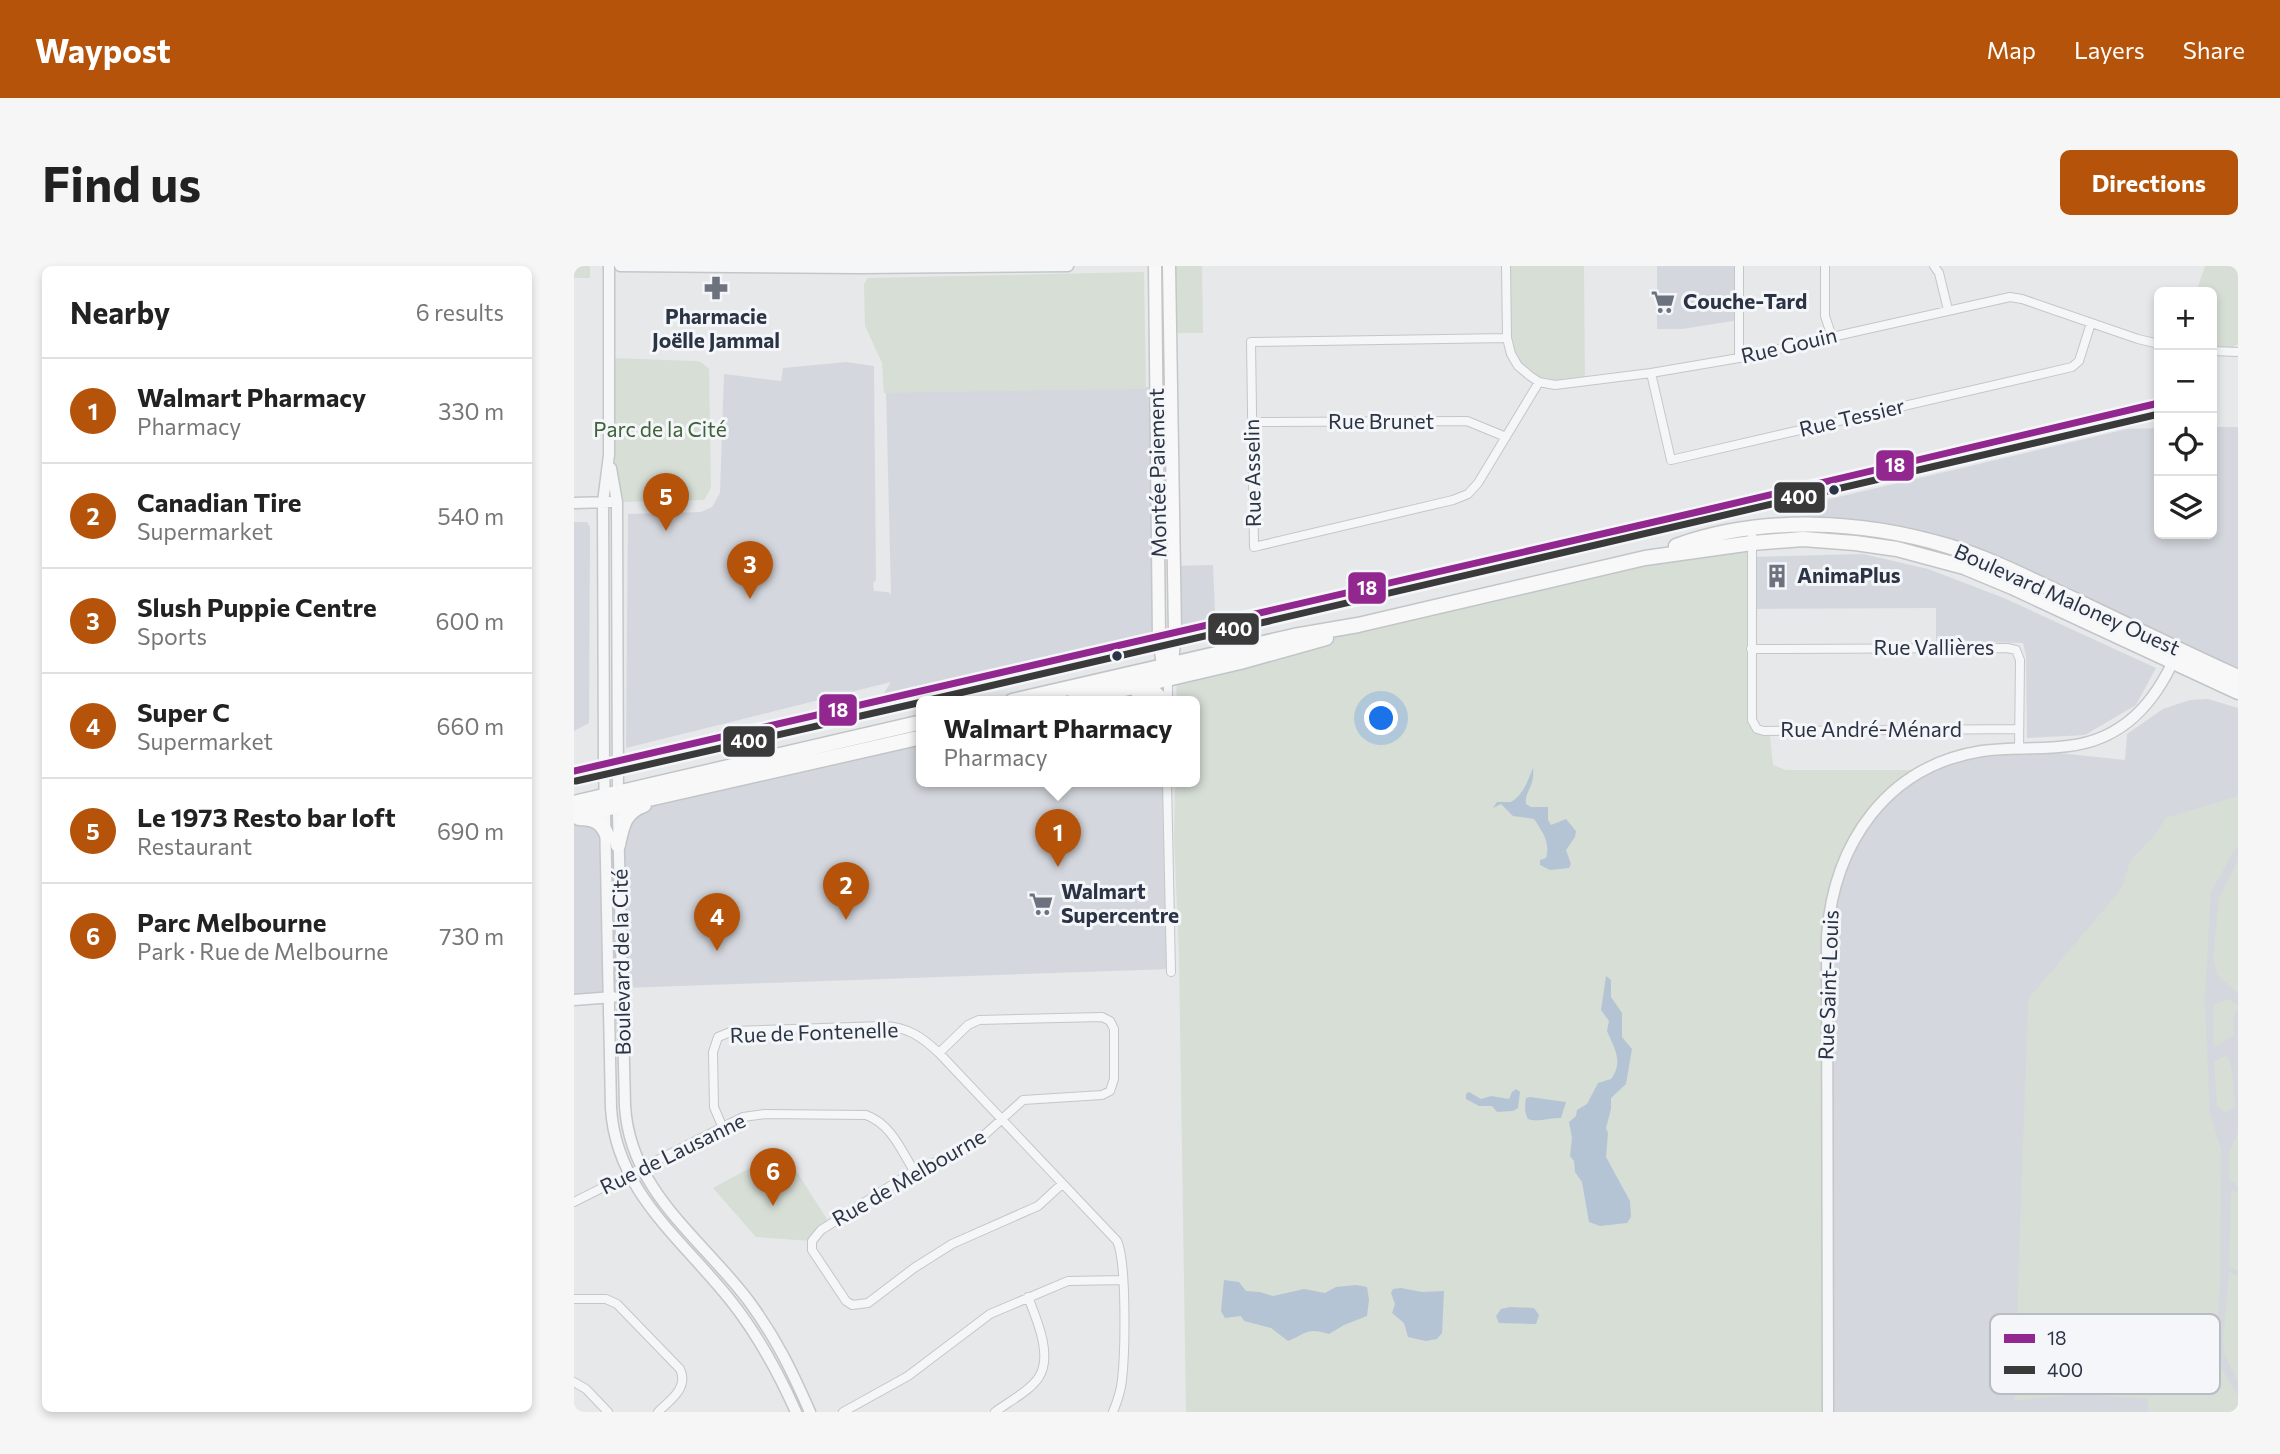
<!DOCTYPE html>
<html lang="en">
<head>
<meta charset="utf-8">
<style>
  :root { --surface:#fff; --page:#f6f6f6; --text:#222; --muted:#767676; --line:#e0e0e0; --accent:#b45309 }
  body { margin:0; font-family:Commissioner,sans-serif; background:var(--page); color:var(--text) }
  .controls { position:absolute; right:21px; top:21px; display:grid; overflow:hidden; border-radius:10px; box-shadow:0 4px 10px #0003 }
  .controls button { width:63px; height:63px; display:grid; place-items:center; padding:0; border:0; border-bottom:2px solid var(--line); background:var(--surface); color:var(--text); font:35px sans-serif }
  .you { position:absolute; left:808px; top:453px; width:24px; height:24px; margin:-18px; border:5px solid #fff; border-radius:50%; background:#1a73e8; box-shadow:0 0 0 10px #1a73e833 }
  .badge { display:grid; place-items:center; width:46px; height:46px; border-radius:50%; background:var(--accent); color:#fff; font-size:23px; font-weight:700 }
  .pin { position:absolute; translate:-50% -58px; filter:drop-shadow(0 2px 4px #0008) }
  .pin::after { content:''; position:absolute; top:37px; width:24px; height:21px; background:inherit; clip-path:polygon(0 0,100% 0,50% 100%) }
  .popup { position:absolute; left:342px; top:430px; width:284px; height:91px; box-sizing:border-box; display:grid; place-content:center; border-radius:10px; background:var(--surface); filter:drop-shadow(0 2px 5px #0005); font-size:23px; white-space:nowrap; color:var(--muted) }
  .popup b { font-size:26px; color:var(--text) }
  .popup::after { content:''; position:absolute; left:50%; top:100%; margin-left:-14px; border:14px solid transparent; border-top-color:var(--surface) }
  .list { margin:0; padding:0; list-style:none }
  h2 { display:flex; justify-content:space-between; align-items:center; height:91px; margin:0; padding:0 28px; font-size:30px }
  h2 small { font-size:23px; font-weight:400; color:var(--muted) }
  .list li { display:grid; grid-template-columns:46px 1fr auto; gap:21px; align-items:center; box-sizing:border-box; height:105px; padding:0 28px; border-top:2px solid var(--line) }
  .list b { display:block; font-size:26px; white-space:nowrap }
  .list p { margin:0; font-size:23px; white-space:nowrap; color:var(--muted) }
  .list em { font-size:23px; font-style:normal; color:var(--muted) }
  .icon { flex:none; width:38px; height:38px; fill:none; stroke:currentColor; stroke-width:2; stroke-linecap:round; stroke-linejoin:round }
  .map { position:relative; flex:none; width:1664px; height:1146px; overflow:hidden; border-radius:10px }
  header { display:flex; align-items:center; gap:42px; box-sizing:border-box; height:98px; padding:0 35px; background:var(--accent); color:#fff }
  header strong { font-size:33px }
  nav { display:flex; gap:38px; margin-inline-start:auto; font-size:24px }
  .intro { display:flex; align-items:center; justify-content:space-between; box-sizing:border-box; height:168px; padding:0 42px }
  h1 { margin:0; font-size:49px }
  .button { padding:18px 32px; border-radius:10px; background:var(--accent); color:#fff; font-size:24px; font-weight:700 }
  main { display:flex; gap:42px; padding:0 42px }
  aside { flex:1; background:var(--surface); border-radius:10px; box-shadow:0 4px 10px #0003 }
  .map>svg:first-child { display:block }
</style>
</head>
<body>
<header>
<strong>Waypost</strong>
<nav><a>Map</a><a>Layers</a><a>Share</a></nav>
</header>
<div class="intro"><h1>Find us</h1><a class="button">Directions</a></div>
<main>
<aside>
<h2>Nearby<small>6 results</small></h2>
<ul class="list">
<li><span class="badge">1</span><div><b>Walmart Pharmacy</b><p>Pharmacy</p></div><em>330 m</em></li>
<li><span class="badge">2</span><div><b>Canadian Tire</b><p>Supermarket</p></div><em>540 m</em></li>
<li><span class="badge">3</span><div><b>Slush Puppie Centre</b><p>Sports</p></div><em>600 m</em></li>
<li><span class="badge">4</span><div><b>Super C</b><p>Supermarket</p></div><em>660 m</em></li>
<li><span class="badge">5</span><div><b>Le 1973 Resto bar loft</b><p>Restaurant</p></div><em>690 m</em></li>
<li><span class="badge">6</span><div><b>Parc Melbourne</b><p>Park · Rue de Melbourne</p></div><em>730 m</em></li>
</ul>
</aside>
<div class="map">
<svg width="1664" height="1146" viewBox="0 0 1664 1146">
  <rect width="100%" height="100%" fill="#e6e8ea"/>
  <path fill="#d4d7dd" d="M1083,0H1165V54L1108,63H1083Z
    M272,96L300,100L302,314L299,317L300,325L314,326L317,328L312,125L583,121L585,370L305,435L317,416L52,482L54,248L127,246L138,241L146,227L150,108L207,115L209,102Z
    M1638,161H1664V405L1642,396L1423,291L1350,268L1205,245L1553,163L1585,162V268H1638Z
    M0,256H13L16,261L15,457L0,465Z
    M1289,288L1354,303L1430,332L1582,402L1562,439L1511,469L1453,472L1452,390L1449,377L1362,375V342L1178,343V291Z
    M639,299L641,347L631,359L601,367L599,300Z
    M1634,433L1664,442V1146H1254L1253,670L1272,589L1321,524L1384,490L1445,483L1551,494L1553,468L1589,443L1616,434Z
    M347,471L348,515H593L597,703L49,722V731L0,734V550Z"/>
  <path fill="#d6ded6" d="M0,0H16V12H0Z
    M595,0H628L629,67H596Z
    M932,0H1010L1011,117L965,116L937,88Z
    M1631,0H1664V78L1651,86L1638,84V26H1622Z
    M570,6L572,123L310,127L308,97L291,60L290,18L294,12Z
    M35,92L121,95L127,96L135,103L137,222L130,234L43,236L35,189Z
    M1178,277V454L1196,470L1199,499L1212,504H1350L1297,549L1258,631L1254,1146H612L605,689L600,573L601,515H620V435H602L603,414L784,359Z
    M1664,530V581L1659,586L1637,626L1631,733L1636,847L1647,883L1646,1018L1642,1092L1664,1130V1146H1574V1133L1503,1128L1440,1135L1454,733L1548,622L1556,595L1584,565L1591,552Z
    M1664,595V727L1643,709L1639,692L1645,631Z
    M1655,733L1664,740L1659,752L1660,769L1640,781L1639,739Z
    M1652,789C1662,803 1657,823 1662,840L1651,847L1643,840L1640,796Z
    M1664,867V920L1655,913V886Z
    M216,895L256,958L238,975L182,971L139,922L178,901Z
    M1657,923L1664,928V1005L1655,1000Z
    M1655,1006L1664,1010V1115L1651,1090L1649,1075Z"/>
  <path fill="#b4c4d5" d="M959,502C961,522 951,523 952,538L957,541H974V554L977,559L992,553L1002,565L1001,571L992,584L997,598L995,602L976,604L966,599V594L972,592C977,577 968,565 960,553L939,550L927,538L919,542L923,536H937C950,528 953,516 959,502Z
    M1032,710L1037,714V731L1048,747V771L1058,783L1052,818L1037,832V843L1032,862L1034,867L1032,891L1056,935L1057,951L1053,957L1026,960L1015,956L1008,916L1001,906L1000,895L996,890L998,872L995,856L1002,850L1003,844L1013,838L1024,817L1037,813C1050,795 1040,782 1033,765L1035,755L1027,744Z
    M942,823L946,826L944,842L939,845L923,846L918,840H905L892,833V828L895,826L907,833L917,830L935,833L938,826Z
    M956,831L992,836L987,852C974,851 966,857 954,853C950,846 951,840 952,832Z
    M650,1014L665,1016L672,1025L686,1026L699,1030L730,1023L751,1027L762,1021L782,1019L793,1021L795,1034L793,1050L770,1059L755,1068C733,1061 733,1067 714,1075L697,1062L670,1055L667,1050L651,1052L647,1045Z
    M827,1022L848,1026L870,1025L868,1067L863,1073L852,1075L834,1071L830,1057L818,1047L821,1038L817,1027L819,1023Z
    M936,1041L960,1042L965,1049L962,1058L925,1057L922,1050L927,1043Z"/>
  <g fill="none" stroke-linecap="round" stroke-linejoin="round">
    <g stroke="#c4c6c8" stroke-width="10">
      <path id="minor" d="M932,0L933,72L937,88L944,100L956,110L965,116L981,119L1077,107L1165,92L1436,31L1448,33L1564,73L1585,78
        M1251,0V50L1258,71
        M1360,0L1365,7L1374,44
        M933,72L677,76L680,281L879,234L894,228L904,217L965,116
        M1638,85L1664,86
        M1165,92V0
        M1077,107L1097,194L1498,101L1505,95L1517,57
        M678,156L893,155L932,171
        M1178,263V454L1183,463L1190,465L1445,463
        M1177,383L1433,382L1442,384L1446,394L1445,483
        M594,435V412
        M593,515L597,706
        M365,787L394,759L405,754L528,751L536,755L540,763V813L536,825L528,829L449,834L397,881L340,905L247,964L238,975V984L272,1035L278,1039L294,1037L340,1002L378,978L464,940L488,918
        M148,860L140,841L139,786L144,771L159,765L310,760C334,761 348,771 365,787L543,975C553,996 551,1088 548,1114C547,1125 543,1136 539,1146
        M0,936L169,851L191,848L292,849C317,858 327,884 340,905
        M0,1033H32L43,1038L106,1103C115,1122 96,1134 84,1146
        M0,1116L12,1123L34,1146
        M269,1146L334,1110L416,1048L494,1015L549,1014
        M421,1146C434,1136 456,1125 465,1111C479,1089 462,1052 454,1031"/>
    </g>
    <g stroke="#c4c6c8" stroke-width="13">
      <path id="tertiary" d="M35,0V189L29,236L30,498L37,842C42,926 109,974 157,1035C184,1069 204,1106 222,1146
        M46,0L286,2L494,0
        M37,202L43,236L44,549L51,840C56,925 127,972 174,1034C202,1072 217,1103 236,1146
        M0,237L36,236
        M0,734L39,731
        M1254,1146L1253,670C1260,578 1312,500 1408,485C1436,481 1465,484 1494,480C1549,474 1581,437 1602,389"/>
    </g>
    <g stroke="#c4c6c8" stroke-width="15">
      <path id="secondary" d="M581,0L585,370L589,400L593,408
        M595,0L601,367L597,405"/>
    </g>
    <g stroke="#c2c5c8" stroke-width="17">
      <path id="primary" d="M1102,280C1187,249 1288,254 1374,280C1418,293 1459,315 1501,334C1555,360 1609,386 1664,411
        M562,424L580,426L589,435
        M438,435L720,370L784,359L1071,292L1178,277L1229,273L1281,277L1323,283L1390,301L1438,321L1664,426
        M499,435L666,396L752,372
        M0,537L348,456
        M0,550L348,471
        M5,552C20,552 28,556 34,571
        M44,579C48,560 50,546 70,539"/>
    </g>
    <use href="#minor" stroke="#f5f6f7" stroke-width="8"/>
    <use href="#tertiary" stroke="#f5f6f7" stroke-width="10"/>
    <use href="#secondary" stroke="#f8f8f8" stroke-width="12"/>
    <use href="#primary" stroke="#f8f8f8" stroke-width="14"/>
    <g stroke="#f4f6f9" stroke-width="12">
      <path id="bus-1" d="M0,505L1132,244L1585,137"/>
    </g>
    <g stroke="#f4f6f9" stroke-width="12">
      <path id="bus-2" d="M351,435L1585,148
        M2,515L348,436"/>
    </g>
    <use href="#bus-1" stroke="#922790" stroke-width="7"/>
    <use href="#bus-2" stroke="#3a3a3a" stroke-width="7"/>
  </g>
  <defs>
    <g id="pharmacy-bare" transform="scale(1.89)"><path d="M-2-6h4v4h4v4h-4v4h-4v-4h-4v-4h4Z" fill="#6c737f" stroke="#f4f6f9" stroke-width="2.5" paint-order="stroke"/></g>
    <g id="supermarket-bare" transform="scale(1.89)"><path d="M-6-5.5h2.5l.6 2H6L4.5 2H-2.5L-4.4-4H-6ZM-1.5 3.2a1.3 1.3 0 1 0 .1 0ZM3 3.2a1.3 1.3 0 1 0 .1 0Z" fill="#6c737f" stroke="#f4f6f9" stroke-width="2.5" paint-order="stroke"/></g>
    <g id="building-bare" transform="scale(1.89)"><path d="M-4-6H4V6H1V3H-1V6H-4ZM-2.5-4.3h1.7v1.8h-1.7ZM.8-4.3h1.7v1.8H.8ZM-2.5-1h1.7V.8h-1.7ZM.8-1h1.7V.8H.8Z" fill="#6c737f" stroke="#f4f6f9" stroke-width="2.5" paint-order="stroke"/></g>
  </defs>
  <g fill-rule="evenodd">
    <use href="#pharmacy-bare" x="142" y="22"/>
    <use href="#supermarket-bare" x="1089" y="36"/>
    <use href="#building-bare" x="1203" y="310"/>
    <use href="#supermarket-bare" x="467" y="638"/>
  </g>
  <g fill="#2b3445" stroke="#f4f6f9" stroke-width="2.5">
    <circle cx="1260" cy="224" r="6"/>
    <circle cx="543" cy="390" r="6"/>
  </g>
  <g text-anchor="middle" stroke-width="6" stroke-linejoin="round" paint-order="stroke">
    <g font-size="21" font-weight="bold" fill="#2b3445" stroke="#f4f6f9" text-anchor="start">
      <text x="1109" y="43">Couche-Tard</text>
      <text x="142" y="58" text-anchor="middle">Pharmacie<tspan x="142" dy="24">Joëlle Jammal</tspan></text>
      <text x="1223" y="317">AnimaPlus</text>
      <text x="487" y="633">Walmart<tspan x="487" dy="24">Supercentre</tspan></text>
    </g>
    <g font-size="21" fill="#2b3445" stroke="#f4f6f9">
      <text transform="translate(1215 80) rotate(-13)" y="7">Rue Gouin</text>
      <text transform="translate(1278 152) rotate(-13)" y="7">Rue Tessier</text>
      <text x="807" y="163">Rue Brunet</text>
      <text transform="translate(584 207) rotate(-91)" y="7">Montée Paiement</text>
      <text transform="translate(679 207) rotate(-91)" y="7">Rue Asselin</text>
      <text transform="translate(1493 334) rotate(24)" y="7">Boulevard Maloney Ouest</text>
      <text x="1360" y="389">Rue Vallières</text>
      <text x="1297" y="471">Rue André-Ménard</text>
      <text transform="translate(48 696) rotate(-91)" y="7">Boulevard de la Cité</text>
      <text transform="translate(1255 719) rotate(-88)" y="7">Rue Saint-Louis</text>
      <text transform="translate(240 767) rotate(-2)" y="7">Rue de Fontenelle</text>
      <text transform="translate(99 888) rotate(-26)" y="7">Rue de Lausanne</text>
      <text transform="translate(335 912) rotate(-30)" y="7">Rue de Melbourne</text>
    </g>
    <g font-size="21" fill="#3f6138" stroke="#f4f6f9">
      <text x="86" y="171">Parc de la Cité</text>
    </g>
  </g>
  <rect x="1416" y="1048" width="230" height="80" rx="10" fill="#f4f6f9" stroke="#b8bcc3" stroke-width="2"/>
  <rect x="1430" y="1068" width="31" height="9" fill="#922790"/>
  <rect x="1430" y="1100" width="31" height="8" fill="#3a3a3a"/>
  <g font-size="19" fill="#2b3445">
    <text x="1473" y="1079">18</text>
    <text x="1473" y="1111">400</text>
  </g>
  <g stroke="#f4f6f9" stroke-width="2.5">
    <rect x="1301" y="183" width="40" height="33" rx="7" fill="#922790"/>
    <rect x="1199" y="215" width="53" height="33" rx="7" fill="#3a3a3a"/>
    <rect x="773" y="305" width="40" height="34" rx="7" fill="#922790"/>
    <rect x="633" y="346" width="53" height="34" rx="7" fill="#3a3a3a"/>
    <rect x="244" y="427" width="40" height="34" rx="7" fill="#922790"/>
    <rect x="148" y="459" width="54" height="33" rx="7" fill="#3a3a3a"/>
  </g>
  <g font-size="19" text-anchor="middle" font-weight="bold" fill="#fff">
    <text x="1321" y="206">18</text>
    <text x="1225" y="238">400</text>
    <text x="793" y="329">18</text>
    <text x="660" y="370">400</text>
    <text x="264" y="451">18</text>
    <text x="175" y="482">400</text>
  </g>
</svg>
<div class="controls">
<button>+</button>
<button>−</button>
<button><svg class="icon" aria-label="locate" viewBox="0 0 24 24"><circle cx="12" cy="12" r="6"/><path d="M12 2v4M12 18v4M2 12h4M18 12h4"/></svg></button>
<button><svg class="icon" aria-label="layers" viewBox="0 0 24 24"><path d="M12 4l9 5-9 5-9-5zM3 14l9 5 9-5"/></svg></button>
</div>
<div class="you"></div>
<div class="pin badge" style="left:484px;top:601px">1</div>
<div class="popup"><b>Walmart Pharmacy</b>Pharmacy</div>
<div class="pin badge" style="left:272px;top:654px">2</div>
<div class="pin badge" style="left:176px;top:333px">3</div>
<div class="pin badge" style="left:143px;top:685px">4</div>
<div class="pin badge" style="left:92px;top:265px">5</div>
<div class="pin badge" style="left:199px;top:940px">6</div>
</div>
</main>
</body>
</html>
